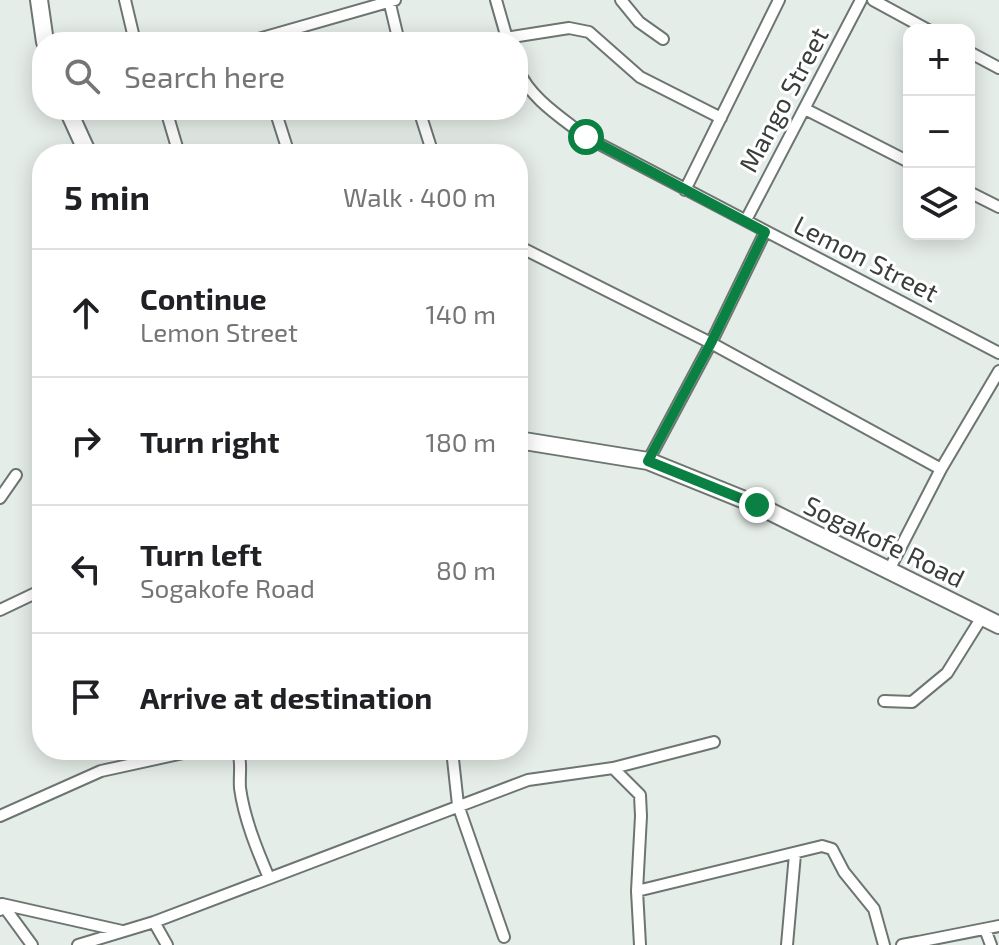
<!DOCTYPE html>
<html lang="en">
<head>
<meta charset="utf-8">
<style>
  :root { --surface:#fff; --page:#f2f2f2; --text:#202124; --muted:#757577; --line:#e0e0e0 }
  body { margin:0; font-family:"Exo 2",sans-serif; background:var(--page); color:var(--text) }
  .controls { position:absolute; right:24px; top:24px; display:grid; overflow:hidden; border-radius:16px; box-shadow:0 4px 20px #0003 }
  .controls button { width:72px; height:72px; display:grid; place-items:center; padding:0; border:0; border-bottom:2px solid var(--line); background:var(--surface); color:var(--text); font:40px sans-serif }
  .stop { position:absolute; width:24px; height:24px; margin:-18px; border:6px solid #0b8043; border-radius:50%; background:#fff }
  .stop.end { background:#0b8043; border-color:#fff; box-shadow:0 2px 8px #0008 }
  .list { margin:0; padding:0; list-style:none }
  h2 { display:flex; justify-content:space-between; align-items:center; height:104px; margin:0; padding:0 32px; font-size:34px }
  h2 small { font-size:26px; font-weight:400; color:var(--muted) }
  .list li { display:grid; grid-template-columns:52px 1fr auto; gap:24px; align-items:center; box-sizing:border-box; height:128px; padding:0 32px; border-top:2px solid var(--line) }
  .list b { display:block; font-size:30px; white-space:nowrap }
  .list p { margin:0; font-size:26px; white-space:nowrap; color:var(--muted) }
  .list em { font-size:26px; font-style:normal; color:var(--muted) }
  .icon { flex:none; width:44px; height:44px; fill:none; stroke:currentColor; stroke-width:2; stroke-linecap:round; stroke-linejoin:round }
  .map { position:relative; flex:none; width:999px; height:945px; overflow:hidden }
  .search { position:absolute; background:var(--surface); box-shadow:0 4px 20px #0003; left:32px; top:32px; width:496px; height:88px; display:flex; align-items:center; gap:20px; box-sizing:border-box; padding:0 28px; border-radius:32px; color:var(--muted); font-size:30px }
  .panel { position:absolute; background:var(--surface); box-shadow:0 4px 20px #0003; left:32px; top:144px; width:496px; height:616px; border-radius:32px }
  .map>svg:first-child { display:block }
</style>
</head>
<body>
<div class="map">
<svg width="999" height="945" viewBox="0 0 999 945">
  <rect width="100%" height="100%" fill="#e5ede8"/>
  <g fill="none" stroke-linecap="round" stroke-linejoin="round">
    <g stroke="#6d7571" stroke-width="14">
      <path id="street" d="M125,0L135,42
        M389,0L399,42
        M496,0L508,42
        M621,0L639,22L663,39
        M873,0L928,30
        M506,38L569,28L589,32L640,77L721,118
        M248,42L395,0
        M969,52L999,68
        M518,70C532,100 561,117 586,137L999,353
        M805,109L909,162
        M166,110L179,154
        M275,110L289,154
        M419,110L433,154
        M685,190L779,0
        M969,192L999,207
        M746,220L861,0
        M518,246L711,343L941,469
        M648,461L711,343L765,232
        M0,498L16,475
        M889,570L941,469L999,371
        M0,610L42,590
        M884,701L912,702L947,673L982,617
        M238,750C242,763 239,775 240,788C244,818 257,850 269,878
        M452,750L458,805L504,937
        M613,768L640,795L641,816L637,891L640,945
        M0,816L101,771L197,750
        M637,891L822,846L832,849L844,872L874,909L884,945
        M2,904L32,945
        M0,910L2,904L122,931
        M154,922L167,945
        M985,929L991,945
        M918,942L999,926
        M78,945L154,922L528,780L613,768L714,742
        M787,945L795,854
        M902,945L918,942L919,945"/>
    </g>
    <g stroke="#6d7571" stroke-width="20">
      <path id="primary" d="M39,0L45,42
        M68,110L88,154
        M518,440L648,461L757,505L999,625"/>
    </g>
    <use href="#street" stroke="#fff" stroke-width="10"/>
    <use href="#primary" stroke="#fff" stroke-width="16"/>
  </g>
  <g fill="none" stroke-linecap="round" stroke-linejoin="round">
    <path stroke="#0b8043" stroke-width="10" d="M586,137L765,232L711,343L648,461L757,505"/>
  </g>
  <g text-anchor="middle" stroke-width="6" stroke-linejoin="round" paint-order="stroke">
    <g font-size="26" fill="#393d3b" stroke="#fff">
      <text transform="translate(784 100) rotate(-62)" y="9">Mango Street</text>
      <text transform="translate(866 259) rotate(27)" y="9">Lemon Street</text>
      <text transform="translate(884 542) rotate(26)" y="9">Sogakofe Road</text>
    </g>
  </g>
</svg>
<div class="controls">
<button>+</button>
<button>−</button>
<button><svg class="icon" aria-label="layers" viewBox="0 0 24 24"><path d="M12 4l9 5-9 5-9-5zM3 14l9 5 9-5"/></svg></button>
</div>
<div class="stop" style="left:586px;top:137px"></div>
<div class="stop end" style="left:757px;top:505px"></div>
<div class="search"><svg class="icon" aria-label="search" viewBox="0 0 24 24"><circle cx="10" cy="10" r="6"/><path d="M15 15l6 6"/></svg>Search here</div>
<section class="panel">
<h2>5 min<small>Walk · 400 m</small></h2>
<ul class="list">
<li><svg class="icon" aria-label="ahead" viewBox="0 0 24 24"><path d="M12 20V5M6 11l6-6 6 6"/></svg><div><b>Continue</b><p>Lemon Street</p></div><em>140 m</em></li>
<li><svg class="icon" aria-label="right" viewBox="0 0 24 24"><path d="M7 20v-9h11M14 6l5 5-5 5"/></svg><div><b>Turn right</b></div><em>180 m</em></li>
<li><svg class="icon" aria-label="left" viewBox="0 0 24 24"><path d="M17 20v-9H6M10 6l-5 5 5 5"/></svg><div><b>Turn left</b><p>Sogakofe Road</p></div><em>80 m</em></li>
<li><svg class="icon" aria-label="arrive" viewBox="0 0 24 24"><path d="M6 21V4h12l-3 4 3 4H6"/></svg><div><b>Arrive at destination</b></div></li>
</ul>
</section>
</div>
</body>
</html>
